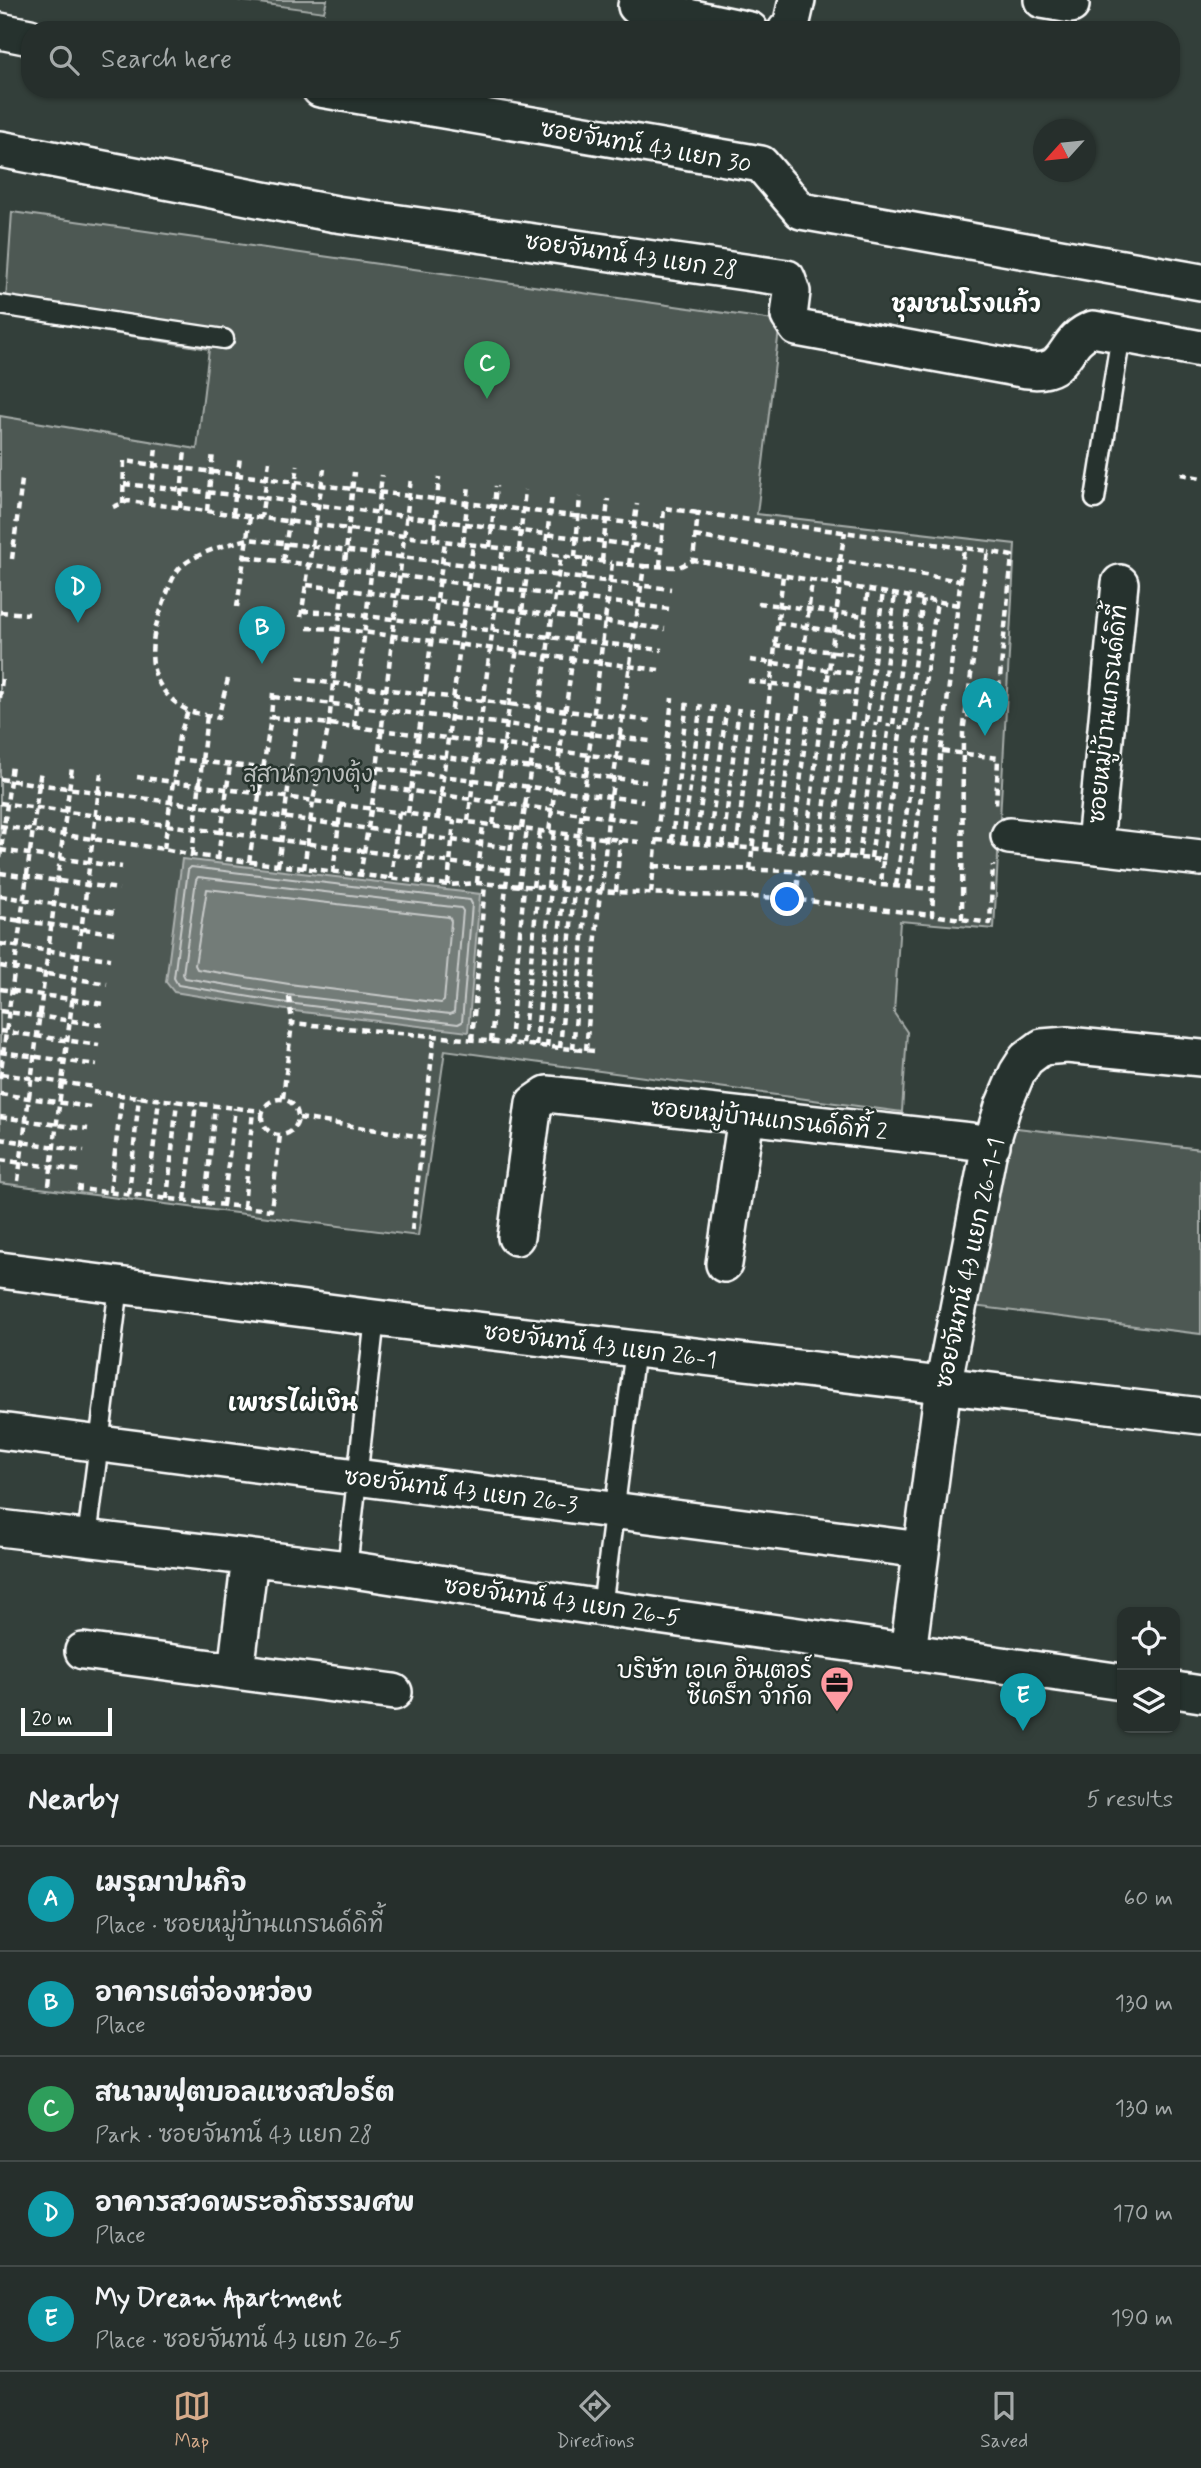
<!DOCTYPE html>
<html lang="en">
<head>
<meta charset="utf-8">
<style>
  :root { --surface:#262f2c; --page:#323b38; --text:#f1f3f6; --muted:#a4a9a9; --line:#424a48; --accent:#d6ab8b }
  body { margin:0; font-family:Mynerve,"Playpen Sans Thai",sans-serif; background:var(--page); color:var(--text) }
  .controls { position:absolute; right:21px; bottom:21px; display:grid; overflow:hidden; border-radius:14px; box-shadow:0 2px 5px #0004 }
  .controls button { width:63px; height:63px; display:grid; place-items:center; padding:0; border:0; border-bottom:2px solid var(--line); background:var(--surface); color:var(--text); font:35px sans-serif }
  .compass { position:absolute; left:1033px; top:119px; width:63px; height:63px; border-radius:50%; background:var(--surface); box-shadow:0 2px 5px #0004; rotate:243deg }
  .scale { position:absolute; left:21px; bottom:18px; width:91px; box-sizing:border-box; padding-left:7px; border:4px solid #fff; border-top:0; font-size:19px; line-height:24px; white-space:nowrap; color:#fff; -webkit-text-stroke:5px #26332d; paint-order:stroke }
  .you { position:absolute; left:788px; top:900px; width:24px; height:24px; margin:-18px; border:5px solid #fff; border-radius:50%; background:#1a73e8; box-shadow:0 0 0 10px #1a73e833 }
  .badge { display:grid; place-items:center; width:46px; height:46px; border-radius:50%; background:var(--accent); color:#fff; font-size:23px; font-weight:700 }
  .pin { position:absolute; translate:-50% -58px; filter:drop-shadow(0 2px 4px #0008) }
  .pin::after { content:''; position:absolute; top:37px; width:24px; height:21px; background:inherit; clip-path:polygon(0 0,100% 0,50% 100%) }
  .list { margin:0; padding:0; list-style:none }
  h2 { display:flex; justify-content:space-between; align-items:center; height:91px; margin:0; padding:0 28px; font-size:30px }
  h2 small { font-size:23px; font-weight:400; color:var(--muted) }
  .list li { display:grid; grid-template-columns:46px 1fr auto; gap:21px; align-items:center; box-sizing:border-box; height:105px; padding:0 28px; border-top:2px solid var(--line) }
  .list b { display:block; font-size:26px; white-space:nowrap }
  .list p { margin:0; font-size:23px; white-space:nowrap; color:var(--muted) }
  .list em { font-size:23px; font-style:normal; color:var(--muted) }
  .icon { flex:none; width:38px; height:38px; fill:none; stroke:currentColor; stroke-width:2; stroke-linecap:round; stroke-linejoin:round }
  .map { position:relative; flex:none; width:1201px; height:1754px; overflow:hidden }
  .search { position:absolute; background:var(--surface); box-shadow:0 2px 5px #0004; left:21px; right:21px; top:21px; height:77px; display:flex; align-items:center; gap:18px; box-sizing:border-box; padding:0 24px; border-radius:28px; color:var(--muted); font-size:26px }
  .sheet { height:616px; background:var(--surface) }
  nav { display:flex; justify-content:space-around; align-items:center; box-sizing:border-box; height:98px; border-top:2px solid var(--line); background:var(--surface); font-size:19px; color:var(--muted) }
  nav a { display:grid; justify-items:center; gap:4px }
  nav .on { color:var(--accent) }
  .map>svg:first-child { display:block }
</style>
</head>
<body>
<div class="map">
<svg width="1201" height="1754" viewBox="0 0 1201 1754">
  <rect width="100%" height="100%" fill="#333f3a"/>
  <filter id="ink" filterUnits="userSpaceOnUse"><feTurbulence type="fractalNoise" baseFrequency=".0143" numOctaves="2"/><feDisplacementMap in="SourceGraphic" scale="14" xChannelSelector="R" yChannelSelector="G"/><feConvolveMatrix kernelMatrix="1 2 1 2 8 2 1 2 1" color-interpolation-filters="sRGB"/></filter>
  <g filter="url(#ink)">
    <path fill="#4d5853" stroke="#a6aca9" stroke-width="2" d="M237,0H327L324,12Z
      M12,212L780,321L757,514L1015,544L994,929L900,921L894,1013L907,1032L902,1112L445,1050L418,1236L0,1183V416L197,449L209,349L5,315Z
      M1007,1127L1201,1149V1334L972,1306Z"/>
    <path fill="#737b78" stroke="#abb0ae" stroke-width="2" d="M182,859L480,894L468,1032L286,1010L174,992L166,982Z"/>
    <g fill="none" stroke-linecap="round" stroke-linejoin="round">
      <path stroke="#c7cac9" stroke-width="2" d="M191,867L470,900L472,904L462,1022L458,1024L287,1003L178,985L174,978L188,870Z
        M198,877L461,908L463,911L454,1012L450,1014L288,995L185,978L183,974L196,880Z
        M207,889L449,917L451,921L444,1001L441,1003L289,984L197,969L195,965Z"/>
      <g stroke="#fff" stroke-width="23">
        <path id="lane" d="M0,305L224,339
          M1095,499L1121,334
          M87,1538L119,1286
          M347,1569L375,1318
          M602,1608L635,1349"/>
      </g>
      <g stroke="#fff" stroke-width="40">
        <path id="street" d="M1042,0L1071,5
          M636,6L750,30
          M786,30L791,26L797,0
          M0,31L30,37
          M320,89L761,164L801,211L1201,282
          M0,149L336,214L787,278L792,292L789,316L797,328L1027,370C1071,376 1060,340 1093,329L1201,349
          M1009,836L1201,858
          M1095,844L1120,583
          M516,1237L534,1103L547,1094L970,1141L992,1145
          M724,1264L746,1117
          M0,1270L375,1318L1201,1416
          M0,1431L921,1550
          M0,1528L347,1569L602,1608L1122,1682
          M83,1651L394,1692
          M908,1652L943,1386L988,1155L1003,1106L1017,1073L1026,1059L1042,1047L1067,1045L1201,1058
          M236,1671L250,1558
          M1175,1690L1201,1694"/>
      </g>
      <path stroke="#fff" stroke-width="4.5" stroke-dasharray="7 5" stroke-linecap="butt" d="M269,461L264,498L662,549
        M1181,474L1201,478
        M124,484L264,498L261,518
        M123,504L124,461L663,527
        M150,504L156,447
        M113,507L128,501L586,559L549,832
        M180,508L185,449
        M207,511L213,452
        M233,514L240,456
        M695,536L960,581
        M434,540L439,477
        M463,543L469,485
        M490,547L496,486
        M519,550L525,490
        M545,553L552,495
        M246,557L669,609
        M575,557L580,497
        M12,559L22,480
        M586,559L612,563
        M283,561L298,465
        M602,561L608,499
        M629,565L637,504
        M644,566L679,567L693,560
        M660,566L664,508L698,513
        M307,585L665,629
        M758,603L865,616
        M958,605L693,560L698,513L964,548L944,731L940,756L932,915L990,923L993,865
        M237,607L250,517
        M302,611L340,613L662,650
        M0,612L29,614
        M301,617L324,469
        M777,623L862,635
        M307,628L339,629L659,670
        M774,645L860,655
        M750,660L858,674
        M228,679L218,718C209,715 196,714 187,710C145,687 147,648 162,607C167,595 172,573 183,565C199,552 229,544 248,539L671,589
        M297,679L652,721
        M748,681L855,693
        M273,693L271,717L648,762
        M273,697L650,741
        M0,698L2,678
        M797,713L812,580
        M966,715L996,718L1012,556L988,551
        M823,716L840,585V560L845,532
        M852,720L868,589
        M866,722L883,592
        M879,723L895,594
        M893,725L910,596
        M906,726L923,599
        M354,727L382,475
        M379,749L646,782
        M942,751L998,758L996,807
        M176,759L319,774
        M378,768L643,801
        M137,777L513,828
        M0,779L511,848
        M375,786L411,478
        M0,803L508,870
        M408,813L445,541
        M438,817L473,545
        M468,821L503,548
        M493,825L530,552
        M0,826L164,849L192,855L448,885L477,883L616,892L782,898L931,915
        M522,828L561,555
        M657,840L883,860L881,885L933,889
        M672,841L687,700
        M683,842L701,702
        M696,843L714,703
        M709,844L727,704
        M723,846L739,706
        M737,846L752,708
        M164,849L179,737L188,711
        M765,849L780,711
        M0,850L122,867
        M778,850L793,713
        M792,852L808,715
        M805,853L821,716
        M819,854L835,718
        M192,855L207,715
        M832,855L847,719
        M845,857L863,721
        M859,857L876,723
        M0,858L12,765
        M218,858L230,765
        M871,858L889,724
        M883,860L901,726
        M249,862L271,717
        M278,866L297,720
        M654,866L791,871L881,885
        M304,869L313,801L329,724L354,472
        M750,870L783,575
        M0,873L119,889
        M333,873L341,805
        M360,876L375,786L641,822
        M391,879L399,812
        M419,882L426,816
        M477,883L483,824
        M448,885L454,820
        M896,886L937,601
        M519,887L527,829
        M533,887L540,830
        M909,887L930,729
        M548,888L554,832
        M560,888L567,834
        M616,892L620,840
        M651,893L672,698
        M0,896L116,913
        M796,899L799,873
        M0,918L114,933
        M962,919L963,733L988,551L964,548
        M0,944L110,959
        M0,966L107,984
        M0,989L104,1004
        M289,997L292,1023
        M0,1011L102,1025
        M0,1031L99,1045
        M472,1040L485,884
        M491,1042L506,886L513,828L639,842
        M510,1043L524,887
        M523,1044L538,888
        M536,1046L551,888
        M547,1047L564,889
        M560,1048L579,835L612,563L644,566L608,818L602,891
        M573,1049L592,837
        M586,1050L600,891
        M0,1052L97,1065
        M1,1074L94,1087
        M0,1078L41,769
        M93,1092L262,1111
        M0,1094L91,1107
        M283,1098L292,1023L594,1051
        M262 1117a18 18 0 1 1 36 0a18 18 0 1 1-36 0Z
        M0,1117L88,1129
        M299,1118L423,1137L434,1037
        M0,1139L84,1151
        M0,1160L82,1171
        M18,1181L72,767
        M49,1185L101,773
        M80,1185L79,1189L271,1210L280,1135
        M110,1192L122,1095
        M129,1194L139,1097
        M148,1196L159,1099
        M167,1199L177,1101
        M185,1200L196,1103
        M205,1203L215,1106
        M223,1205L235,1108
        M244,1207L253,1110
        M412,1230L423,1137"/>
      <use href="#lane" stroke="#26332d" stroke-width="18"/>
      <use href="#street" stroke="#26332d" stroke-width="35"/>
    </g>
  </g>
  <defs>
    <g id="office-pin" transform="scale(1.75)"><path d="M0 17L-7.5 6A9.5 9.5 0 1 1 7.5 6Z" fill="#ff9aa2" stroke="#26332d"/><path d="M-6-3h4V-5.5h4V-3h4V5H-6ZM-1-4.5V-3h2v-1.5ZM-6 0V1H6V0Z" fill="#111"/></g>
  </defs>
  <g fill-rule="evenodd">
    <use href="#office-pin" x="837" y="1683"/>
  </g>
  <g text-anchor="middle" stroke-width="5" stroke-linejoin="round" paint-order="stroke">
    <g font-size="23" fill="#fff" stroke="#26332d">
      <text transform="translate(646 146) rotate(10)" y="8">ซอยจันทน์ 43 แยก 30</text>
      <text transform="translate(631 255) rotate(8)" y="8">ซอยจันทน์ 43 แยก 28</text>
      <text transform="translate(1107 714) rotate(-84)" y="8">ซอยหมู่บ้านแกรนด์ดิที้</text>
      <text transform="translate(769 1119) rotate(6)" y="8">ซอยหมู่บ้านแกรนด์ดิที้ 2</text>
      <text transform="translate(969 1263) rotate(-78)" y="8">ซอยจันทน์ 43 แยก 26-1-1</text>
      <text transform="translate(600 1345) rotate(7)" y="8">ซอยจันทน์ 43 แยก 26-1</text>
      <text transform="translate(461 1490) rotate(7)" y="8">ซอยจันทน์ 43 แยก 26-3</text>
      <text transform="translate(562 1601) rotate(8)" y="8">ซอยจันทน์ 43 แยก 26-5</text>
    </g>
    <g font-size="23" fill="#b8bcba" stroke="#26332d">
      <text x="308" y="782">สุสานกวางตุ้ง</text>
    </g>
    <g font-size="23" fill="#fff" stroke="#26332d" text-anchor="end">
      <text x="812" y="1678">บริษัท เอเค อินเตอร์<tspan x="812" dy="26">ซีเคร็ท จำกัด</tspan></text>
    </g>
    <g font-size="24" font-weight="bold" fill="#fff" stroke="#26332d">
      <text x="966" y="312">ชุมชนโรงแก้ว</text>
      <text x="293" y="1411">เพชรไผ่เงิน</text>
    </g>
  </g>
</svg>
<div class="controls">
<button><svg class="icon" aria-label="locate" viewBox="0 0 24 24"><circle cx="12" cy="12" r="6"/><path d="M12 2v4M12 18v4M2 12h4M18 12h4"/></svg></button>
<button><svg class="icon" aria-label="layers" viewBox="0 0 24 24"><path d="M12 4l9 5-9 5-9-5zM3 14l9 5 9-5"/></svg></button>
</div>
<svg class="compass" viewBox="-18 -18 36 36"><path d="M0-13l5 13h-10z" fill="#e53935"/><path d="M0 13l5-13h-10z" fill="#a4a9a9"/></svg>
<div class="scale">20 m</div>
<div class="you"></div>
<div class="pin badge" style="left:985px;top:736px;background:#0f9aa8">A</div>
<div class="pin badge" style="left:262px;top:664px;background:#0f9aa8">B</div>
<div class="pin badge" style="left:487px;top:399px;background:#2e9e5b">C</div>
<div class="pin badge" style="left:78px;top:623px;background:#0f9aa8">D</div>
<div class="pin badge" style="left:1023px;top:1731px;background:#0f9aa8">E</div>
<div class="search"><svg class="icon" aria-label="search" viewBox="0 0 24 24"><circle cx="10" cy="10" r="6"/><path d="M15 15l6 6"/></svg>Search here</div>
</div>
<section class="sheet">
<h2>Nearby<small>5 results</small></h2>
<ul class="list">
<li><span class="badge" style="background:#0f9aa8">A</span><div><b>เมรุฌาปนกิจ</b><p>Place · ซอยหมู่บ้านแกรนด์ดิที้</p></div><em>60 m</em></li>
<li><span class="badge" style="background:#0f9aa8">B</span><div><b>อาคารเต่จ่องหว่อง</b><p>Place</p></div><em>130 m</em></li>
<li><span class="badge" style="background:#2e9e5b">C</span><div><b>สนามฟุตบอลแซงสปอร์ต</b><p>Park · ซอยจันทน์ 43 แยก 28</p></div><em>130 m</em></li>
<li><span class="badge" style="background:#0f9aa8">D</span><div><b>อาคารสวดพระอภิธรรมศพ</b><p>Place</p></div><em>170 m</em></li>
<li><span class="badge" style="background:#0f9aa8">E</span><div><b>My Dream Apartment</b><p>Place · ซอยจันทน์ 43 แยก 26-5</p></div><em>190 m</em></li>
</ul>
</section>
<nav>
<a class="on"><svg class="icon" aria-label="map" viewBox="0 0 24 24"><path d="M3 6l6-2 6 2 6-2v14l-6 2-6-2-6 2zM9 4v14M15 6v14"/></svg>Map</a>
<a><svg class="icon" aria-label="directions" viewBox="0 0 24 24"><path d="M12 3l9 9-9 9-9-9zM9 14v-3h6M13 9l2 2-2 2"/></svg>Directions</a>
<a><svg class="icon" aria-label="saved" viewBox="0 0 24 24"><path d="M7 4h10v16l-5-4-5 4z"/></svg>Saved</a>
</nav>
</body>
</html>
